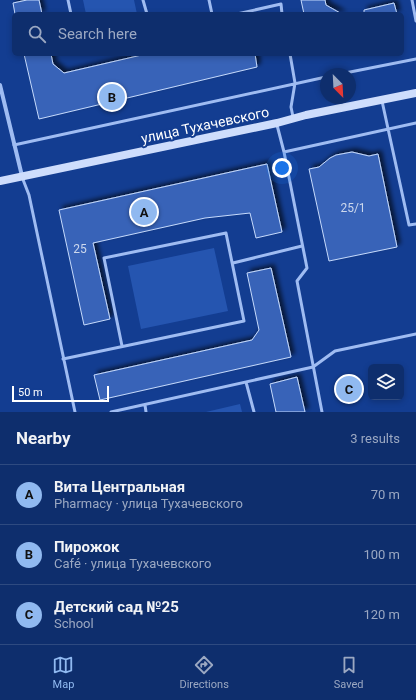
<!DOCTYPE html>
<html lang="en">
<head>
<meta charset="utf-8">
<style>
  :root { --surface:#0e2e6d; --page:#1c3a75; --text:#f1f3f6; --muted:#9ba8c2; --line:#2e4a80; --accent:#90b9f0 }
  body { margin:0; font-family:Roboto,sans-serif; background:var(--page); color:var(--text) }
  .controls { position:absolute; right:12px; bottom:12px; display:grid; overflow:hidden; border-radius:6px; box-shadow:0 2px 6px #0003 }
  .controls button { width:36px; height:36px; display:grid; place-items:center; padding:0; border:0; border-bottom:1px solid var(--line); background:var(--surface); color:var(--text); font:20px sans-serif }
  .compass { position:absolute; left:320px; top:68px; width:36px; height:36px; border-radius:50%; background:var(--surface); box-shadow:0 2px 6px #0003; rotate:156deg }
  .scale { position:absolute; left:12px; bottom:10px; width:97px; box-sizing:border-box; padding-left:4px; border:2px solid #fff; border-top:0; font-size:11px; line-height:14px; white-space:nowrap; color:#fff; -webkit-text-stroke:3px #133d91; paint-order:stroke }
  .you { position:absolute; left:282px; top:168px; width:14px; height:14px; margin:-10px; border:3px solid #fff; border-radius:50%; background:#1a73e8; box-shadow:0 0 0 6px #1a73e833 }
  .badge { display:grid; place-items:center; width:26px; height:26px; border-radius:50%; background:var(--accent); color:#111; font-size:13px; font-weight:700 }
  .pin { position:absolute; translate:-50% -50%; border:2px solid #fff; box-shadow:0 1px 4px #0006 }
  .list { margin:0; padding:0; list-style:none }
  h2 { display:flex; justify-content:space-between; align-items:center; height:52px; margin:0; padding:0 16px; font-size:17px }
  h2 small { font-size:13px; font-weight:400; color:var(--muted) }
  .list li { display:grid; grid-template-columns:26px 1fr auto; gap:12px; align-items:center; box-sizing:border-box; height:60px; padding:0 16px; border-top:1px solid var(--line) }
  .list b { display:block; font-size:15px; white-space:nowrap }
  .list p { margin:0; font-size:13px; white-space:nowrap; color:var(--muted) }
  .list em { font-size:13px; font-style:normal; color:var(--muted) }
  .icon { flex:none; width:22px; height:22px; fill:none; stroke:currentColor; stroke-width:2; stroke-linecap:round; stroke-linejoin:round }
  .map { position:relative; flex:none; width:416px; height:412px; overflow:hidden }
  .search { position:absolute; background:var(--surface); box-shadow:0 2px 6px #0003; left:12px; right:12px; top:12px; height:44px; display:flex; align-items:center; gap:10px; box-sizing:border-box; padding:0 14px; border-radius:6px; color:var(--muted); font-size:15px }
  .sheet { height:232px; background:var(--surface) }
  nav { display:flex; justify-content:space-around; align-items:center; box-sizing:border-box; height:56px; border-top:1px solid var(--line); background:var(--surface); font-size:11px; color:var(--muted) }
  nav a { display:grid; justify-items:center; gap:2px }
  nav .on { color:var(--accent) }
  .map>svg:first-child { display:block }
</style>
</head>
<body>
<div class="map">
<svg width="416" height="412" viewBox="0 0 416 412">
  <defs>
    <filter id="shadow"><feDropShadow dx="3.5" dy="-3.5" stdDeviation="2" flood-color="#0009"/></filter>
  </defs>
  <rect width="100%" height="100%" fill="#133d91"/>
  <path fill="#2555b0" d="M83,0H134L137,14H86Z
    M214,248L228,311L141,329L128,266Z
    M240,404L242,412H206Z"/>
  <path fill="#3763b8" stroke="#c6dafc" filter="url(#shadow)" d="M27,0H39L42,14H15L13,3Z
    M301,0H325L326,5L342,14H304Z
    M394,3L397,14H364V10Z
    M24,54H51L53,64L64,73L146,54H255L257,67L39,119Z
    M352,152L369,156L378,154L397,247L329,261L309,169L319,167L330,158L336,155Z
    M267,164L282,232L256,238L250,213L205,218L93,243L110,319L84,325L59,210Z
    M271,268L291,357L100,400L94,375L252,340L259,330L247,273Z
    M297,377L305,412H276L270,384Z"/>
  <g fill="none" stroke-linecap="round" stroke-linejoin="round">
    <path stroke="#9fbcf2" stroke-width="3" d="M68,0L71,14
      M143,0L147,14
      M209,0L212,14
      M412,0L416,21
      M237,14L281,4L282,14
      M290,54L295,83L291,107L293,117
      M340,74L416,59
      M382,101L409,225L416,224
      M277,125L284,152L307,268L297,281L322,412
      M14,145L326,77
      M284,152L416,123
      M22,177L29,195L75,412
      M233,263L302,246
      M63,359L244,321L226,233L104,258L122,346
      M246,382L254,412
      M145,405L146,412
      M111,412L313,367L335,351L416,334"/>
    <path stroke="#9fbcf2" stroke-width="4" d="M0,85L22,176"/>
    <path stroke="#ceddfc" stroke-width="8" d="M0,181L277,123L306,115L416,93"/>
  </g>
  <g text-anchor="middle" stroke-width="4" stroke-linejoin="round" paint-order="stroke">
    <g font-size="12" fill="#cdd8ed">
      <text x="353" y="212">25/1</text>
      <text x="80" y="253">25</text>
    </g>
    <g font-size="14" fill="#fff" stroke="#133d91">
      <text transform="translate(205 125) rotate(-12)" y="5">улица Тухачевского</text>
    </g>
  </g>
</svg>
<div class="controls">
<button><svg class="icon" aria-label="layers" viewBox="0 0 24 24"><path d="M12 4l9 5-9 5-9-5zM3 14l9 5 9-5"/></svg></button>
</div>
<svg class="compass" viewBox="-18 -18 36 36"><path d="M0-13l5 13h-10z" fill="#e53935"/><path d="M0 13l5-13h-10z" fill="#9ba8c2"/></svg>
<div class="scale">50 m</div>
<div class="you"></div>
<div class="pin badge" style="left:144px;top:212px">A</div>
<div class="pin badge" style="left:112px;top:97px">B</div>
<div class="pin badge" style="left:349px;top:389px">C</div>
<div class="search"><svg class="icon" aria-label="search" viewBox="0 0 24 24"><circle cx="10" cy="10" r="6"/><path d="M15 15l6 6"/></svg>Search here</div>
</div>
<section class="sheet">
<h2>Nearby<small>3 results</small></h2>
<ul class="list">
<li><span class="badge">A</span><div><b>Вита Центральная</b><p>Pharmacy · улица Тухачевского</p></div><em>70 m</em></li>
<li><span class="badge">B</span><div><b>Пирожок</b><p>Café · улица Тухачевского</p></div><em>100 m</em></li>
<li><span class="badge">C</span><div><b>Детский сад №25</b><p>School</p></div><em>120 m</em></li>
</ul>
</section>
<nav>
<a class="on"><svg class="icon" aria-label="map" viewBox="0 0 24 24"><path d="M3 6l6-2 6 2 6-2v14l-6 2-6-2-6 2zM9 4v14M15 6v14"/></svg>Map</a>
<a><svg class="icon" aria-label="directions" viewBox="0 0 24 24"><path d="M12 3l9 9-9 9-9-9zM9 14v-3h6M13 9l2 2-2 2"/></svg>Directions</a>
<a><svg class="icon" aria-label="saved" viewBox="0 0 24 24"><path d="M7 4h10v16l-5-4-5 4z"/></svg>Saved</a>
</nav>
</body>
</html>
